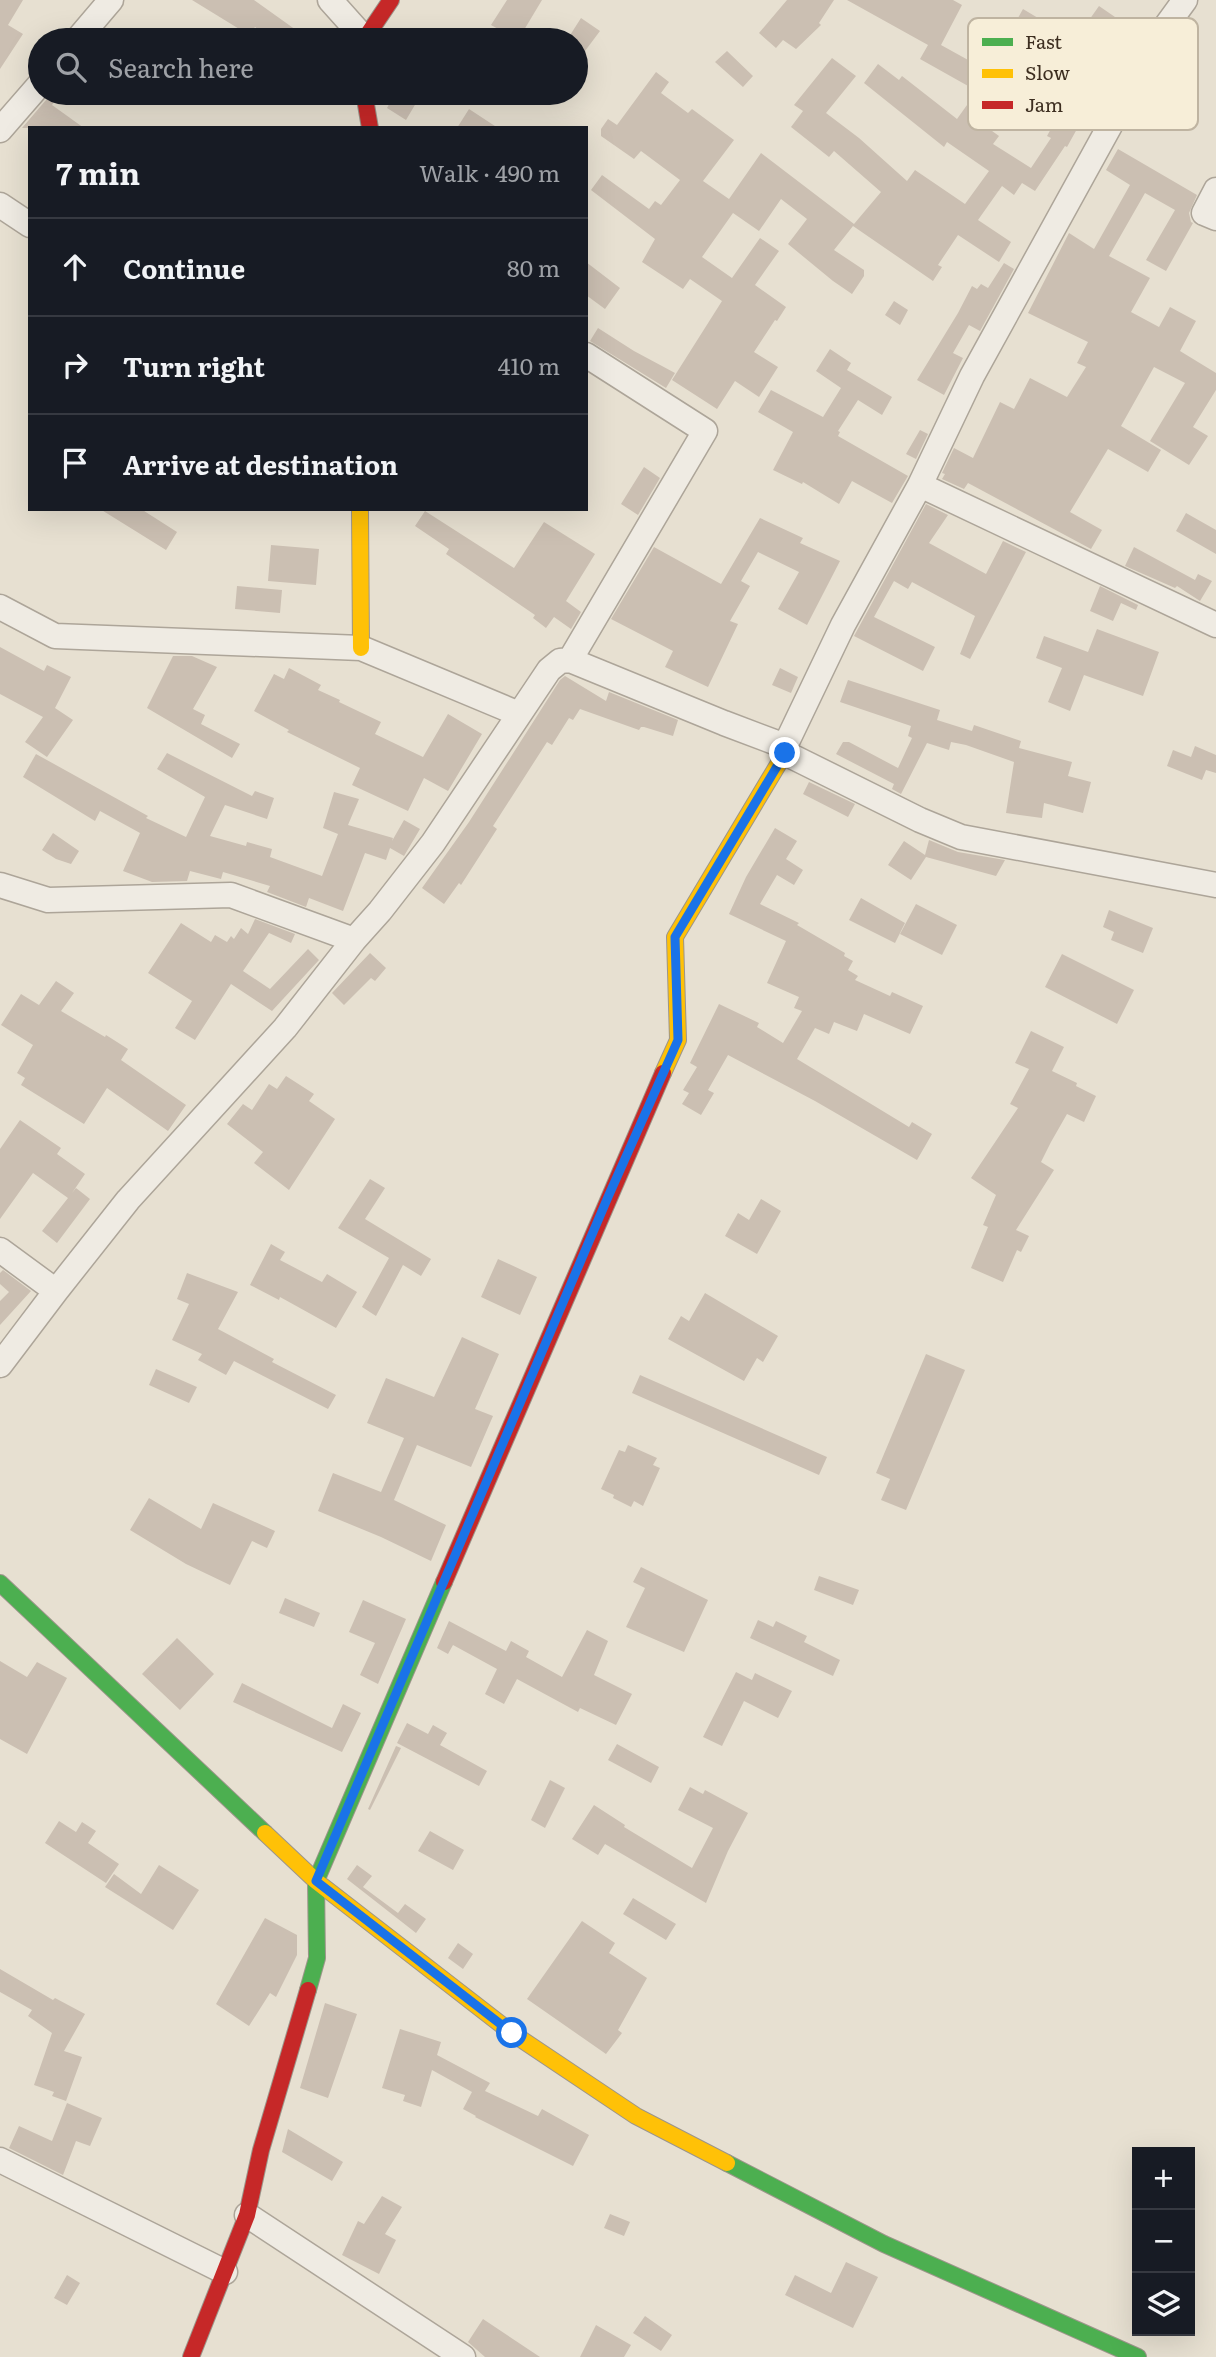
<!DOCTYPE html>
<html lang="en">
<head>
<meta charset="utf-8">
<style>
  :root { --surface:#171b24; --page:#242831; --text:#f1f3f6; --muted:#9ea1a6; --line:#363941 }
  body { margin:0; font-family:Literata,serif; background:var(--page); color:var(--text) }
  .controls { position:absolute; right:21px; bottom:21px; display:grid; overflow:hidden; border-radius:0px; box-shadow:0 7px 28px #0002 }
  .controls button { width:63px; height:63px; display:grid; place-items:center; padding:0; border:0; border-bottom:2px solid var(--line); background:var(--surface); color:var(--text); font:35px sans-serif }
  .stop { position:absolute; width:21px; height:21px; margin:-16px; border:5px solid #1a73e8; border-radius:50%; background:#fff }
  .stop.end { background:#1a73e8; border-color:#fff; box-shadow:0 2px 7px #0008 }
  .list { margin:0; padding:0; list-style:none }
  h2 { display:flex; justify-content:space-between; align-items:center; height:91px; margin:0; padding:0 28px; font-size:30px }
  h2 small { font-size:23px; font-weight:400; color:var(--muted) }
  .list li { display:grid; grid-template-columns:46px 1fr auto; gap:21px; align-items:center; box-sizing:border-box; height:98px; padding:0 28px; border-top:2px solid var(--line) }
  .list b { display:block; font-size:26px; white-space:nowrap }
  .list em { font-size:23px; font-style:normal; color:var(--muted) }
  .icon { flex:none; width:38px; height:38px; fill:none; stroke:currentColor; stroke-width:2; stroke-linecap:round; stroke-linejoin:round }
  .map { position:relative; flex:none; width:1216px; height:2357px; overflow:hidden }
  .search { position:absolute; background:var(--surface); box-shadow:0 7px 28px #0002; left:28px; top:28px; width:560px; height:77px; display:flex; align-items:center; gap:18px; box-sizing:border-box; padding:0 24px; border-radius:38px; color:var(--muted); font-size:26px }
  .panel { position:absolute; background:var(--surface); box-shadow:0 7px 28px #0002; left:28px; top:126px; width:560px; height:385px; border-radius:0px }
  .map>svg:first-child { display:block }
</style>
</head>
<body>
<div class="map">
<svg width="1216" height="2357" viewBox="0 0 1216 2357">
  <rect width="100%" height="100%" fill="#e7e0d1"/>
  <path fill="#cbbfb2" d="M0,0H23L8,25L23,34L0,69Z
    M192,0H254L310,40H274L255,27L249,35Z
    M507,0H542L518,40L491,25Z
    M787,0H834L819,23L821,25L796,49L783,40L776,48L759,33Z
    M847,0H953L962,5L941,45L988,71L1023,9L1038,18L981,123L999,136L993,144L1031,168L1051,138L1047,136L1083,70L1103,82L1067,147L1065,146L1035,191L1022,183L1014,195L1002,186L978,220L1011,242L999,262L958,235L938,265L942,267L933,281L853,226L834,250L864,270V276L852,294L833,281L788,244L807,219L781,199L759,231L733,213L702,257L732,278L760,238L779,251L755,285L786,307L777,321L775,320L754,352L778,367L759,397L735,381L717,409L672,380L722,301L690,279L683,289L642,262L655,239L591,190L602,175L649,209L655,201L661,205L680,180L641,151L634,159L601,136V129L608,119L617,125L656,72L669,82L661,93L688,113L692,109L734,140L703,181L729,199L761,153L854,224L881,192L834,151L829,157L791,127L803,111L794,105L832,58L856,76L826,113L859,138L907,181L915,170L965,204L989,171L947,142L944,147L864,83L878,64L899,80L902,76L957,119L977,91L920,59L928,45Z
    M1099,6L1131,28L1119,45L1087,23Z
    M581,18L600,31L576,63V40H567Z
    M727,51L753,76L743,87L715,62Z
    M52,93H60L52,105L84,128H22Z
    M395,93H422L406,120L387,108Z
    M469,109L498,128H457Z
    M1118,149L1197,195L1189,213L1191,222L1193,223L1166,271L1146,260L1175,210L1145,193L1109,256L1150,278L1131,312L1159,327L1170,307L1196,321L1180,351L1216,373V390L1193,427L1208,436L1189,465L1150,441L1185,383L1154,367L1121,426L1161,450L1148,472L1108,449L1070,512L1102,530L1091,549L968,483L964,489L942,479L945,474L942,473L954,448L973,458L1000,402L1014,409L1030,378L1067,397L1086,367L1077,363L1088,342L1028,313L1069,233L1094,249L1130,185L1106,170Z
    M586,262L620,288L605,309L586,295Z
    M1004,263L1014,269L980,331L969,325L953,353L963,358L944,395L917,380L958,313L972,286L977,289L981,284L988,288Z
    M894,301L908,310L900,325L885,315Z
    M598,328L634,351L675,373L666,388L590,341Z
    M830,349L851,363L847,370L892,397L882,415L858,400L838,431L840,432L838,436L908,476L892,503L852,481L839,504L803,482L802,484L773,470L793,432L758,412L771,390L823,417L841,388L816,371Z
    M920,430L928,434L916,459L906,454Z
    M644,467L660,478L638,515L621,504Z
    M926,504L948,515L929,543L986,574L1003,541L1026,552L970,659L960,654L975,616L912,582L908,589L894,581L874,617L935,647L923,671L854,636Z
    M100,509H141L177,532L166,550Z
    M425,511L514,568L544,522L595,554L566,601L581,612L571,629L554,617L546,628L533,618L535,615L446,554L449,549L415,526Z
    M1186,513L1216,530V554L1176,531Z
    M760,518L803,538L800,543L840,561L807,625L778,609L799,572L758,552L741,581L750,586L730,621L738,624L708,687L665,667L673,651L611,619L654,547L721,584Z
    M271,545L319,549L316,585L268,581Z
    M1134,547L1195,580L1198,574L1212,581L1200,601L1177,586L1175,588L1125,566Z
    M237,586L282,590L280,613L235,609Z
    M1100,586L1138,605L1136,610L1121,603L1113,621L1090,611Z
    M1097,629L1159,652L1143,696L1084,675L1070,711L1048,702L1062,668L1036,658L1044,636L1088,652Z
    M0,647L44,671L47,665L71,677L55,708L73,720L47,757L25,742L43,717L0,694Z
    M173,656H192L217,667L193,709L205,715L201,724L240,744L232,758L147,708Z
    M289,668L321,685L318,690L340,700L339,702L381,722L375,734L423,757L448,714L482,734L448,791L424,778L408,811L352,785L360,768L287,732L289,730L254,711L274,674L284,679Z
    M780,668L798,677L791,693L772,685Z
    M565,676L606,701L609,692L678,720L673,736L644,727H641L639,730L580,709L573,720L569,718L552,745L547,742L493,826L497,829L461,885L459,883L444,904L422,888L469,822L560,680Z
    M848,680L940,710L937,720L972,731L974,725L1021,741L1019,748L1072,762L1068,776L1091,782L1083,813L1044,803L1042,818L1006,813L1014,762L966,745L951,742L949,750L927,743L901,794L892,789L894,784L836,754L843,742H849L898,768L912,738L908,736L911,726L840,702Z
    M1195,746L1216,755V773L1206,770L1202,780L1167,766L1173,750L1191,757Z
    M167,753L252,796L255,791L274,798L267,819L225,805L210,836L246,846L247,842L272,849L270,857L322,876L338,834L323,828L334,792L359,799L348,825L393,838L392,841L404,820L420,829L404,856L390,848L386,860L365,853L343,911L309,898L306,907L267,892L270,886L223,872L221,879L190,871L187,881L152,882L123,871L140,833L100,811L95,821L23,777L36,754L148,816L146,818L186,837L205,797L157,769Z
    M809,782L855,804L848,817L803,794Z
    M775,828L797,841L786,859L803,870L794,885L777,875L760,904L799,923L797,925L845,953L844,956L853,961L848,970L858,976L855,980L890,996L892,992L923,1006L910,1034L864,1014L857,1031L834,1022L829,1034L815,1028L797,1059L909,1127L912,1122L932,1134L917,1160L815,1101L728,1055L708,1090L714,1093L701,1115L682,1104L689,1093L683,1090L697,1067L690,1063L719,1004L759,1023L757,1027L783,1043L802,1011L794,1008L799,997L767,983L786,941L729,914L746,877Z
    M53,833L79,851L71,864L56,859L42,850Z
    M929,840L958,852L1005,860L996,876L926,857L911,880L888,865L904,841L925,855Z
    M861,898L905,923L895,943L849,920Z
    M916,904L957,925L942,955L900,934Z
    M1109,910L1153,928L1143,953L1111,940L1114,932L1103,927Z
    M255,919L295,934L291,943L269,933L243,971L270,989L308,949L319,960L272,1011L231,984L195,1040L175,1028L192,1001L148,973L181,923L211,942L215,935L227,942L231,936L234,939L241,928L248,934Z
    M370,953L386,968L375,981L371,978L344,1005L332,993Z
    M1062,954L1134,990L1117,1024L1045,987Z
    M56,981L74,993L61,1011L105,1037L106,1035L128,1049L121,1060L186,1105L168,1131L107,1088L84,1124L21,1085L25,1078L17,1073L33,1045L1,1025L21,994L39,1005Z
    M1031,1031L1064,1047L1052,1071L1077,1083L1076,1086L1096,1096L1084,1122L1067,1114L1051,1142L1041,1162L1054,1170L1016,1230L1029,1236L1021,1252L1017,1250L1003,1282L971,1268L988,1227L983,1225L996,1195L971,1178L1018,1108L1010,1104L1029,1069L1015,1063Z
    M286,1076L314,1094L309,1101L335,1119L289,1190L254,1163L263,1152L227,1124L243,1104L252,1110L269,1084L277,1089Z
    M20,1120L61,1148L57,1154L85,1174L72,1193L76,1188L90,1199L57,1243L42,1231L68,1198L33,1173L0,1219V1149Z
    M370,1179L385,1188L365,1219L431,1259L421,1276L403,1265L376,1316L362,1307L389,1258L338,1228Z
    M761,1199L781,1211L757,1254L725,1236L738,1213L749,1220Z
    M271,1244L285,1252L280,1260L322,1282L327,1274L357,1292L336,1328L280,1297L279,1300L250,1285Z
    M498,1259L537,1277L520,1315L481,1297Z
    M3,1270L31,1291L0,1325V1301L9,1292L0,1284V1273Z
    M187,1273L238,1292L218,1329L274,1359L272,1362L336,1395L328,1409L234,1361L226,1375L198,1360L202,1354L172,1340L189,1304L177,1299Z
    M705,1293L778,1336L763,1362L757,1358L744,1381L668,1339L681,1316L689,1321Z
    M462,1337L499,1354L475,1409L493,1416L471,1467L417,1445L394,1500L446,1525L431,1561L381,1537L318,1511L333,1473L381,1492L404,1438L367,1423L386,1378L434,1397Z
    M926,1354L965,1370L906,1510L881,1500L890,1479L876,1473Z
    M156,1369L197,1387L189,1403L149,1385Z
    M640,1375L827,1457L819,1475L632,1393Z
    M628,1445L657,1458L653,1465L660,1468L643,1506L634,1501L631,1507L613,1498L614,1495L601,1489L619,1450L625,1452Z
    M149,1498L201,1529L213,1503L275,1531L267,1548L252,1541L230,1585L186,1564L130,1530Z
    M641,1567L708,1600L684,1652L626,1627L645,1588L633,1582Z
    M819,1576L859,1590L853,1605L814,1590Z
    M285,1598L320,1613L314,1627L279,1613Z
    M363,1600L406,1619L378,1684L360,1675L375,1643L349,1632Z
    M758,1620L773,1627L776,1621L807,1636L804,1642L840,1660L833,1676L750,1638Z
    M449,1621L506,1651L511,1641L529,1651L526,1657L562,1677L587,1630L608,1641L594,1675L632,1694L616,1725L580,1708L578,1712L517,1679L504,1704L485,1694L497,1669L453,1645L448,1654L437,1648Z
    M177,1638L214,1674L180,1710L142,1674Z
    M0,1661L27,1677L37,1662L67,1678L27,1754L0,1739Z
    M736,1672L752,1680L755,1673L792,1691L778,1718L744,1701L722,1746L703,1737Z
    M242,1683L332,1728L343,1704L361,1713L342,1752L233,1702Z
    M407,1723L428,1734L433,1725L447,1733L440,1745L487,1771L479,1786L397,1743Z
    M617,1744L659,1767L651,1783L608,1760Z
    M396,1746L401,1748L370,1810L368,1809Z
    M550,1780L565,1788L545,1828L531,1820Z
    M690,1787L703,1794L705,1790L748,1813L728,1851L706,1903L605,1844L598,1855L572,1839L594,1805L625,1825L624,1827L692,1868L713,1828L678,1810Z
    M59,1821L76,1832L82,1822L96,1831L88,1843L119,1864L106,1883L45,1843Z
    M430,1831L464,1850L453,1870L418,1851Z
    M159,1865L199,1890L173,1930L105,1887L114,1874L141,1894Z
    M357,1865L372,1876L363,1887L398,1913L405,1904L426,1919L416,1933L347,1879Z
    M633,1898L676,1924L666,1940L623,1914Z
    M265,1918L297,1935V1955L276,1997L270,1993L249,2026L216,2004Z
    M582,1921L615,1943L609,1953L647,1978L618,2030L622,2033L606,2054L527,1999Z
    M458,1943L473,1954L463,1969L448,1958Z
    M0,1969L53,2000L55,1998L85,2014L64,2051L82,2057L66,2101L52,2096L54,2092L34,2085L52,2033L28,2016L32,2010L0,1992Z
    M325,2003L357,2014L328,2098L300,2088Z
    M400,2029L441,2042L437,2055L490,2083L485,2091L538,2116L542,2109L589,2135L573,2166L475,2117L476,2116L463,2109L472,2092L432,2070L421,2107L403,2101L405,2095L382,2088Z
    M67,2103L102,2118L90,2146L76,2141L63,2175L9,2148L19,2126L52,2141Z
    M288,2129L343,2162L332,2181L282,2152Z
    M382,2196L402,2207L385,2234L396,2240L379,2274L342,2255L358,2221L364,2224Z
    M610,2214L630,2222L624,2236L604,2228Z
    M846,2262L878,2277L853,2328L785,2295L795,2275L831,2293Z
    M67,2275L80,2283L67,2305L54,2298Z
    M645,2316L672,2335L661,2351L633,2333Z
    M483,2319L540,2357H485L468,2342Z
    M596,2325L631,2345L624,2357H580Z"/>
  <g fill="none" stroke-linecap="round" stroke-linejoin="round">
    <g stroke="#ada599" stroke-width="27">
      <path id="street" d="M330,0L364,38
        M1185,0L1161,33L972,376L920,485L843,625L785,746V753L920,820L961,837L1216,885
        M77,40L111,0
        M0,130L40,84
        M1216,190L1204,213L1216,218
        M0,205L30,225
        M920,485L1216,625
        M0,607L55,636L361,648L519,714
        M570,660L705,431L586,355
        M0,885L48,900L231,895L354,940
        M0,1250L56,1291
        M0,1365L56,1291L128,1200L285,1028L354,940L380,911L433,843L549,670L560,661L570,660L724,723L785,746
        M0,2160L225,2272
        M247,2215L463,2357"/>
    </g>
    <g stroke="#9c958a" stroke-width="18">
      <path id="fast" d="M0,1583L265,1833
        M308,1990L317,1958L316,1881L444,1582
        M727,2163L884,2244L1138,2357"/>
    </g>
    <g stroke="#9c958a" stroke-width="18">
      <path id="slow" d="M360,509L361,648
        M663,1073L678,1040L675,937L785,753
        M265,1833L316,1881L512,2033L636,2116L727,2163"/>
    </g>
    <g stroke="#9c958a" stroke-width="18">
      <path id="jam" d="M364,40L391,0
        M364,93L370,128
        M444,1582L663,1073
        M191,2357L247,2215L261,2150L308,1990"/>
    </g>
    <use href="#street" stroke="#efebe3" stroke-width="24"/>
    <use href="#fast" stroke="#4caf50" stroke-width="16"/>
    <use href="#slow" stroke="#ffc107" stroke-width="16"/>
    <use href="#jam" stroke="#c62828" stroke-width="16"/>
  </g>
  <g fill="none" stroke-linecap="round" stroke-linejoin="round">
    <path stroke="#1a73e8" stroke-width="9" d="M512,2033L316,1881L608,1197L678,1040L675,937L785,753"/>
  </g>
  <rect x="968" y="18" width="230" height="112" rx="10" fill="#f7eed8" stroke="#bfb4a1" stroke-width="2"/>
  <rect x="982" y="38" width="31" height="8" fill="#4caf50"/>
  <rect x="982" y="69" width="31" height="9" fill="#ffc107"/>
  <rect x="982" y="101" width="31" height="8" fill="#c62828"/>
  <g font-size="19" fill="#3d2e20">
    <text x="1025" y="49">Fast</text>
    <text x="1025" y="80">Slow</text>
    <text x="1025" y="112">Jam</text>
  </g>
</svg>
<div class="controls">
<button>+</button>
<button>−</button>
<button><svg class="icon" aria-label="layers" viewBox="0 0 24 24"><path d="M12 4l9 5-9 5-9-5zM3 14l9 5 9-5"/></svg></button>
</div>
<div class="stop" style="left:512px;top:2033px"></div>
<div class="stop end" style="left:785px;top:753px"></div>
<div class="search"><svg class="icon" aria-label="search" viewBox="0 0 24 24"><circle cx="10" cy="10" r="6"/><path d="M15 15l6 6"/></svg>Search here</div>
<section class="panel">
<h2>7 min<small>Walk · 490 m</small></h2>
<ul class="list">
<li><svg class="icon" aria-label="ahead" viewBox="0 0 24 24"><path d="M12 20V5M6 11l6-6 6 6"/></svg><div><b>Continue</b></div><em>80 m</em></li>
<li><svg class="icon" aria-label="right" viewBox="0 0 24 24"><path d="M7 20v-9h11M14 6l5 5-5 5"/></svg><div><b>Turn right</b></div><em>410 m</em></li>
<li><svg class="icon" aria-label="arrive" viewBox="0 0 24 24"><path d="M6 21V4h12l-3 4 3 4H6"/></svg><div><b>Arrive at destination</b></div></li>
</ul>
</section>
</div>
</body>
</html>
